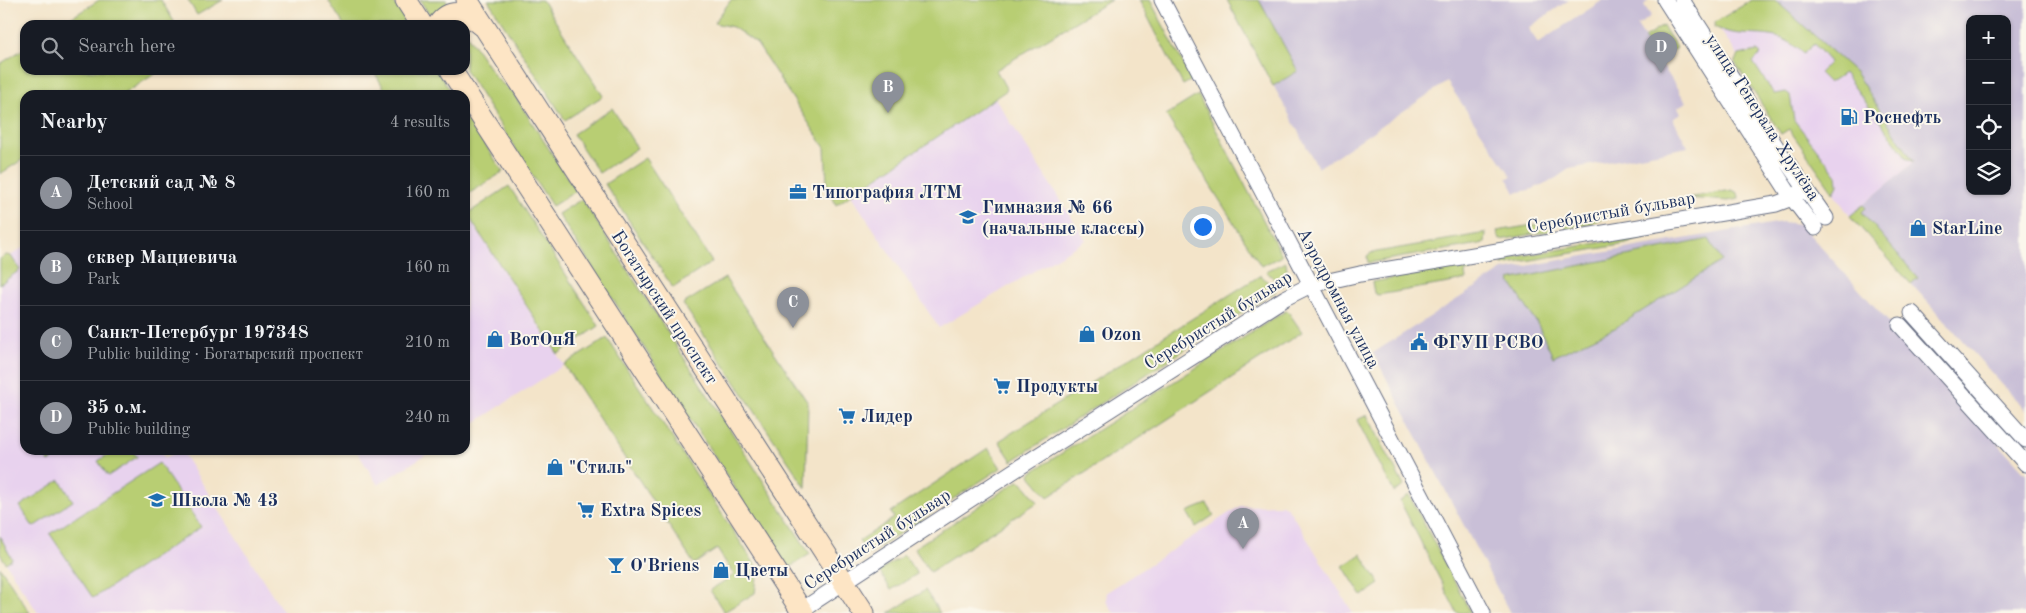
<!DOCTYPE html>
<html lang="en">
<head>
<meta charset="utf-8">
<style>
  :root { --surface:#171b24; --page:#20242c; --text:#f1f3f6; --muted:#9ea1a6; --line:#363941; --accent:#8c9099 }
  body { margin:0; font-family:"Old Standard TT",serif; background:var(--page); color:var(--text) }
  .controls { position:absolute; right:15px; top:15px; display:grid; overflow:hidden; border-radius:10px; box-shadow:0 1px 4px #0004 }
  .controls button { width:45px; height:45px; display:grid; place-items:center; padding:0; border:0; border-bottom:1px solid var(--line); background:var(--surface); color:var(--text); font:25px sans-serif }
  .you { position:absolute; left:1202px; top:226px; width:18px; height:18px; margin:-12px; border:4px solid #fff; border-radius:50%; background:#1a73e8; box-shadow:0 0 0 8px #1a73e833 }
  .badge { display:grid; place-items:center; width:32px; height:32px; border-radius:50%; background:var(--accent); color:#fff; font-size:16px; font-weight:700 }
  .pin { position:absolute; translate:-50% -41px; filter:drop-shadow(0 1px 2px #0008) }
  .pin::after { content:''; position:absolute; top:26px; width:18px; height:15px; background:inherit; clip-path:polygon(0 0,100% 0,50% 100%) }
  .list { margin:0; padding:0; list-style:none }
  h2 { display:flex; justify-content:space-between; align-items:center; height:65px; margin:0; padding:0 20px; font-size:21px }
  h2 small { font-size:16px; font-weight:400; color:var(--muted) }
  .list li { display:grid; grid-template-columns:32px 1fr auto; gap:15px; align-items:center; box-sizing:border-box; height:75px; padding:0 20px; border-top:1px solid var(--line) }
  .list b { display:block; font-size:19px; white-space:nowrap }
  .list p { margin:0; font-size:16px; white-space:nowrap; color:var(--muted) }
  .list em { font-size:16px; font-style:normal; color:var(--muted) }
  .icon { flex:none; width:28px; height:28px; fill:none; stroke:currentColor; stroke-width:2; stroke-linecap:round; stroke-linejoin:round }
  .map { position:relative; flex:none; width:2026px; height:613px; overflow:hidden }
  .search { position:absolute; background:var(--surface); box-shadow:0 1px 4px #0004; left:20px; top:20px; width:450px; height:55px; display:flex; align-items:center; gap:12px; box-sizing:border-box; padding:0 18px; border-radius:15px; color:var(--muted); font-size:19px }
  .panel { position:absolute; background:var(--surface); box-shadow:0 1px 4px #0004; left:20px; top:90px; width:450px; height:365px; border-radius:15px }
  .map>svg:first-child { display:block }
</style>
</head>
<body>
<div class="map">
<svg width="2026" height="613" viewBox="0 0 2026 613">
  <rect width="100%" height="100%" fill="#fbf7ec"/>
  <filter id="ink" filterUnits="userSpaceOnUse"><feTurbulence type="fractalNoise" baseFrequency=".02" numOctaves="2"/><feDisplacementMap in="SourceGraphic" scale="10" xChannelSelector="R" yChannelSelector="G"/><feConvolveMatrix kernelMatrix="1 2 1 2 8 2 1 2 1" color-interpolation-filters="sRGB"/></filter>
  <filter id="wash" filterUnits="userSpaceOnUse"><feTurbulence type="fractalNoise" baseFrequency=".0096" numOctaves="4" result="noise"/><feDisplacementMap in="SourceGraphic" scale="20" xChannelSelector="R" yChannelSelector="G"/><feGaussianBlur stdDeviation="1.12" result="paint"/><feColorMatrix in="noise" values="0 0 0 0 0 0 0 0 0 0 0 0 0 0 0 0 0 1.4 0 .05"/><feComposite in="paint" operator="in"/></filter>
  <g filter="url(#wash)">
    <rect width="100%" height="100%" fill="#f3e4c9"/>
    <path fill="#e8d2ee" d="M1752,0H1775L1855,72L1914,162L1850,216L1720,30L1714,27L1715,22Z
      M995,98L1086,240L939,328L851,195Z
      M465,212L564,365L465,429Z
      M25,246V450H160L165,458L181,450L284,613H38L0,554V263Z
      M356,450H433L378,485Z
      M1282,505L1288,508L1353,613H1114L1106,601L1107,592L1240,506Z"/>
    <path fill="#c9bfd7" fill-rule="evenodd" d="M1227,0H1569L1528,28L1538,43L1603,0H1647L1648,1L1644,5L1651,16L1637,26L1686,102L1678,107L1681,113L1673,119L1688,147L1569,169L1556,178L1533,189L1515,193L1507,178L1512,177L1447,82L1318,168Z
      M1775,0H2026V411L1850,216L1914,162L1855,72ZM1970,19H2007V191H1970Z
      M1782,222L1800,224L2026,474V613H1510L1373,353L1503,270Z"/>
    <path fill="#b8ce73" stroke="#6a7e68" d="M99,0H161L176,25H60Z
      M188,0H223L197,15Z
      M328,0H392L408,25H344Z
      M420,0H446L450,7L433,21Z
      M488,0H542L603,96L565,120Z
      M731,0H1111L996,70L1007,90L836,205L827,184L825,148L757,44L733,27L714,23Z
      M1139,0H1150L1192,80L1183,85Z
      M1227,0H1259L1298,71L1273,86Z
      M1752,0H1775L1855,72L1914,162L1907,158L1844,73L1829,83L1819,73L1830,62L1814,44L1803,54C1795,46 1787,39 1776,37C1754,32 1737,38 1714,27L1715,22Z
      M1663,26L1677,48L1659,60L1644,38Z
      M465,32L496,78L513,93L576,191L552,206L465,70Z
      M25,48V70H161L122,95H25V158L0,174V64Z
      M1757,51L1761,54L1753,62L1774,94L1786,92L1790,95L1794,120L1837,175L1838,185L1834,193L1789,129L1781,134L1735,63L1739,55Z
      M373,70H437L453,95H388Z
      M1198,95L1282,256L1261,266L1166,115Z
      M612,108L637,148L599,173L573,134Z
      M465,113L503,172L465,196Z
      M645,158L712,262L673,288L605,184Z
      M509,186L599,326L558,354L467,214Z
      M1732,190L1738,193L1739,199L1728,201L1687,198Z
      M582,199L810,554L787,569L558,214Z
      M1863,205L1866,208L1862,212L1918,278L1911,284L1850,216Z
      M1625,209L1589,224L1566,229L1563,220Z
      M1551,222L1552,227L1550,231L1500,240L1497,231Z
      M1486,233L1485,243L1368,263L1367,256L1371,253Z
      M1645,235V237L1626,244L1502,265L1503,259Z
      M1709,239L1722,261L1615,328L1553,357L1538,325L1509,280Z
      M6,255L11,256L20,270L0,284V259Z
      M1286,262L1288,278L1282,287L1266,271Z
      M1471,265L1474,270L1465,272L1466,280L1378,295L1374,293L1372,282Z
      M1261,275L1276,291L1012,461L999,441Z
      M725,278L808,403L806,488L683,304Z
      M1287,310L1302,332L1048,497L1031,477L1030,474L1032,472Z
      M607,338L758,569L755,593L724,612L710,590L734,575L717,549L694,564L564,365Z
      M1367,415L1404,486L1394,492L1357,420Z
      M988,448L1001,468L868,554L859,541L894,518L891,512Z
      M42,450H60L62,453L49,462Z
      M115,450H132L137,457L108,476L98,461Z
      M159,463L201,527L93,598L50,534Z
      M60,480L73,501L33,527L20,506Z
      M1018,481L1022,482L1038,502L930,572L914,548Z
      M1409,495L1471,613H1457L1400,501Z
      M1207,504L1214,515L1196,527L1187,512Z
      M0,536L12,559L6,563L0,554Z
      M1361,554L1380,584L1362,596L1343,566Z
      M904,555L917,574L891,590L879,571Z
      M0,567L30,613H0Z
      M925,590L940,613H889Z"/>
  </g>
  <g filter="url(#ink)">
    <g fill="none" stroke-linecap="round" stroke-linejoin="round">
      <g stroke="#676e83" stroke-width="17">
        <path id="minor" d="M1162,0L1483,613
          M1665,0L1792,198L1815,228
          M1682,0L1779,151L1826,218
          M1912,313L2026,440
          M1900,325L2026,464
          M797,613L1012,472L1285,298L1311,285L1360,274L1776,204L1792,198L1805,189"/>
      </g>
      <g stroke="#676e83" stroke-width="23">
        <path id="secondary" d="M406,0L422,25
          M467,0L864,613
          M438,25C451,6 469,14 483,26
          M451,70L803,613"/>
      </g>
      <use href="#minor" stroke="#fff" stroke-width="15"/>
      <use href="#secondary" stroke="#fde5c5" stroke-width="21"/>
    </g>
  </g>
  <defs>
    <g id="fuel-bare" transform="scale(1.35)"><path d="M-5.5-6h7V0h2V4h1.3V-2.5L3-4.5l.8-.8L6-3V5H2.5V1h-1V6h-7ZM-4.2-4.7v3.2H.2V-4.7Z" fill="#1f6fb2" stroke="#fbf7ec" stroke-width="2.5" paint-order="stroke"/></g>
    <g id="office-bare" transform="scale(1.35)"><path d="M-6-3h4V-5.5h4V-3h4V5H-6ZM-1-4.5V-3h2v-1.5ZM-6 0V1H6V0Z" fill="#1f6fb2" stroke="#fbf7ec" stroke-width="2.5" paint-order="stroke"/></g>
    <g id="school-bare" transform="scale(1.35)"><path d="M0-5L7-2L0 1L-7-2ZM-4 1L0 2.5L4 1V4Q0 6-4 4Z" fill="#1f6fb2" stroke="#fbf7ec" stroke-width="2.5" paint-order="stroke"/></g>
    <g id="shop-bare" transform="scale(1.35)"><path d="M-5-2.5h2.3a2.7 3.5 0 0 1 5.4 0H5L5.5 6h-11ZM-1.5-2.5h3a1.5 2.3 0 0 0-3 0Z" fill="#1f6fb2" stroke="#fbf7ec" stroke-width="2.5" paint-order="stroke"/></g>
    <g id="civic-bare" transform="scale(1.35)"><path d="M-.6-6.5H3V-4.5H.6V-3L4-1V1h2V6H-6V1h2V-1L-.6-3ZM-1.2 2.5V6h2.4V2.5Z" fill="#1f6fb2" stroke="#fbf7ec" stroke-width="2.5" paint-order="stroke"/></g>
    <g id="supermarket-bare" transform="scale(1.35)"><path d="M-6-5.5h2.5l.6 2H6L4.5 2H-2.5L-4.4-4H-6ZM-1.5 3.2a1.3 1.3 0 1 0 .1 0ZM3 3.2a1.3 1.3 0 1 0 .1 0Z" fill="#1f6fb2" stroke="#fbf7ec" stroke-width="2.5" paint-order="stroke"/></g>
    <g id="bar-bare" transform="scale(1.35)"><path d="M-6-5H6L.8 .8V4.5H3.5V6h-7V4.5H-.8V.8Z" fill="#1f6fb2" stroke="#fbf7ec" stroke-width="2.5" paint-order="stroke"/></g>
  </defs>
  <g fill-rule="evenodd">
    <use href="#fuel-bare" x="1849" y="117"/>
    <use href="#office-bare" x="798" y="192"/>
    <use href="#school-bare" x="968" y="217"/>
    <use href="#shop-bare" x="1918" y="228"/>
    <use href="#shop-bare" x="1087" y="334"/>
    <use href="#shop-bare" x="495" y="339"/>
    <use href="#civic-bare" x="1419" y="342"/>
    <use href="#supermarket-bare" x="1002" y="386"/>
    <use href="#supermarket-bare" x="847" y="416"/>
    <use href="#shop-bare" x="555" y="467"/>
    <use href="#school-bare" x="157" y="500"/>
    <use href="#supermarket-bare" x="586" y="510"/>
    <use href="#bar-bare" x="616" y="565"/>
    <use href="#shop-bare" x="721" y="570"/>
  </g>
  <g text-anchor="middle" stroke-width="4" stroke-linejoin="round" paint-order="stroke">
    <g font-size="18" fill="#1b2f5e" stroke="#fbf7ec">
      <text transform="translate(1763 117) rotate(57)" y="6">улица Генерала Хрулёва</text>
      <text transform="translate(1611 212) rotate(-10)" y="6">Серебристый бульвар</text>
      <text transform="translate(1339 298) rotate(62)" y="6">Аэродромная улица</text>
      <text transform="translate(665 307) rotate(57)" y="6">Богатырский проспект</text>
      <text transform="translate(1218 320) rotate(-32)" y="6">Серебристый бульвар</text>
      <text transform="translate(877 539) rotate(-33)" y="6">Серебристый бульвар</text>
    </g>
    <g font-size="18" font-weight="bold" fill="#1b2f5e" stroke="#fbf7ec" text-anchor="start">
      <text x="1863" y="123">Роснефть</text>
      <text x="812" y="198">Типография ЛТМ</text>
      <text x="982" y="213">Гимназия № 66<tspan x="982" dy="21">(начальные классы)</tspan></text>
      <text x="1932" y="234">StarLine</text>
      <text x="1101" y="340">Ozon</text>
      <text x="509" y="345">ВотОнЯ</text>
      <text x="1433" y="348">ФГУП РСВО</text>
      <text x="1016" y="392">Продукты</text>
      <text x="861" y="422">Лидер</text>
      <text x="569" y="473">"Стиль"</text>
      <text x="171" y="506">Школа № 43</text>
      <text x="600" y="516">Extra Spices</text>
      <text x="630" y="571">O'Briens</text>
      <text x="735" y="576">Цветы</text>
    </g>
  </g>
</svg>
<div class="controls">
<button>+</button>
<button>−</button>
<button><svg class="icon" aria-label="locate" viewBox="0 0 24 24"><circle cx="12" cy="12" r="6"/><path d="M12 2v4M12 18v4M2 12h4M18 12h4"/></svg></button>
<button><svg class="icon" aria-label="layers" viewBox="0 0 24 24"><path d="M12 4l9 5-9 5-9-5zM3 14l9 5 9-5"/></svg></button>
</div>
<div class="you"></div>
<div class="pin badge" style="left:1243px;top:549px">A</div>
<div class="pin badge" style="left:888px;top:113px">B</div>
<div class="pin badge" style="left:793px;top:328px">C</div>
<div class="pin badge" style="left:1661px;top:73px">D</div>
<div class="search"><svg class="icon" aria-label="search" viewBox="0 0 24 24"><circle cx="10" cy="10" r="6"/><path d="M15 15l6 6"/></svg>Search here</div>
<section class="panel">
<h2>Nearby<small>4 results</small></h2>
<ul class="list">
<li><span class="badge">A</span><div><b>Детский сад № 8</b><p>School</p></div><em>160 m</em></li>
<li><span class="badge">B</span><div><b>сквер Мациевича</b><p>Park</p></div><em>160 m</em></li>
<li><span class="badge">C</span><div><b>Санкт-Петербург 197348</b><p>Public building · Богатырский проспект</p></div><em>210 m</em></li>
<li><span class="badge">D</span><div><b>35 о.м.</b><p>Public building</p></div><em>240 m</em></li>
</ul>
</section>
</div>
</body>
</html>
